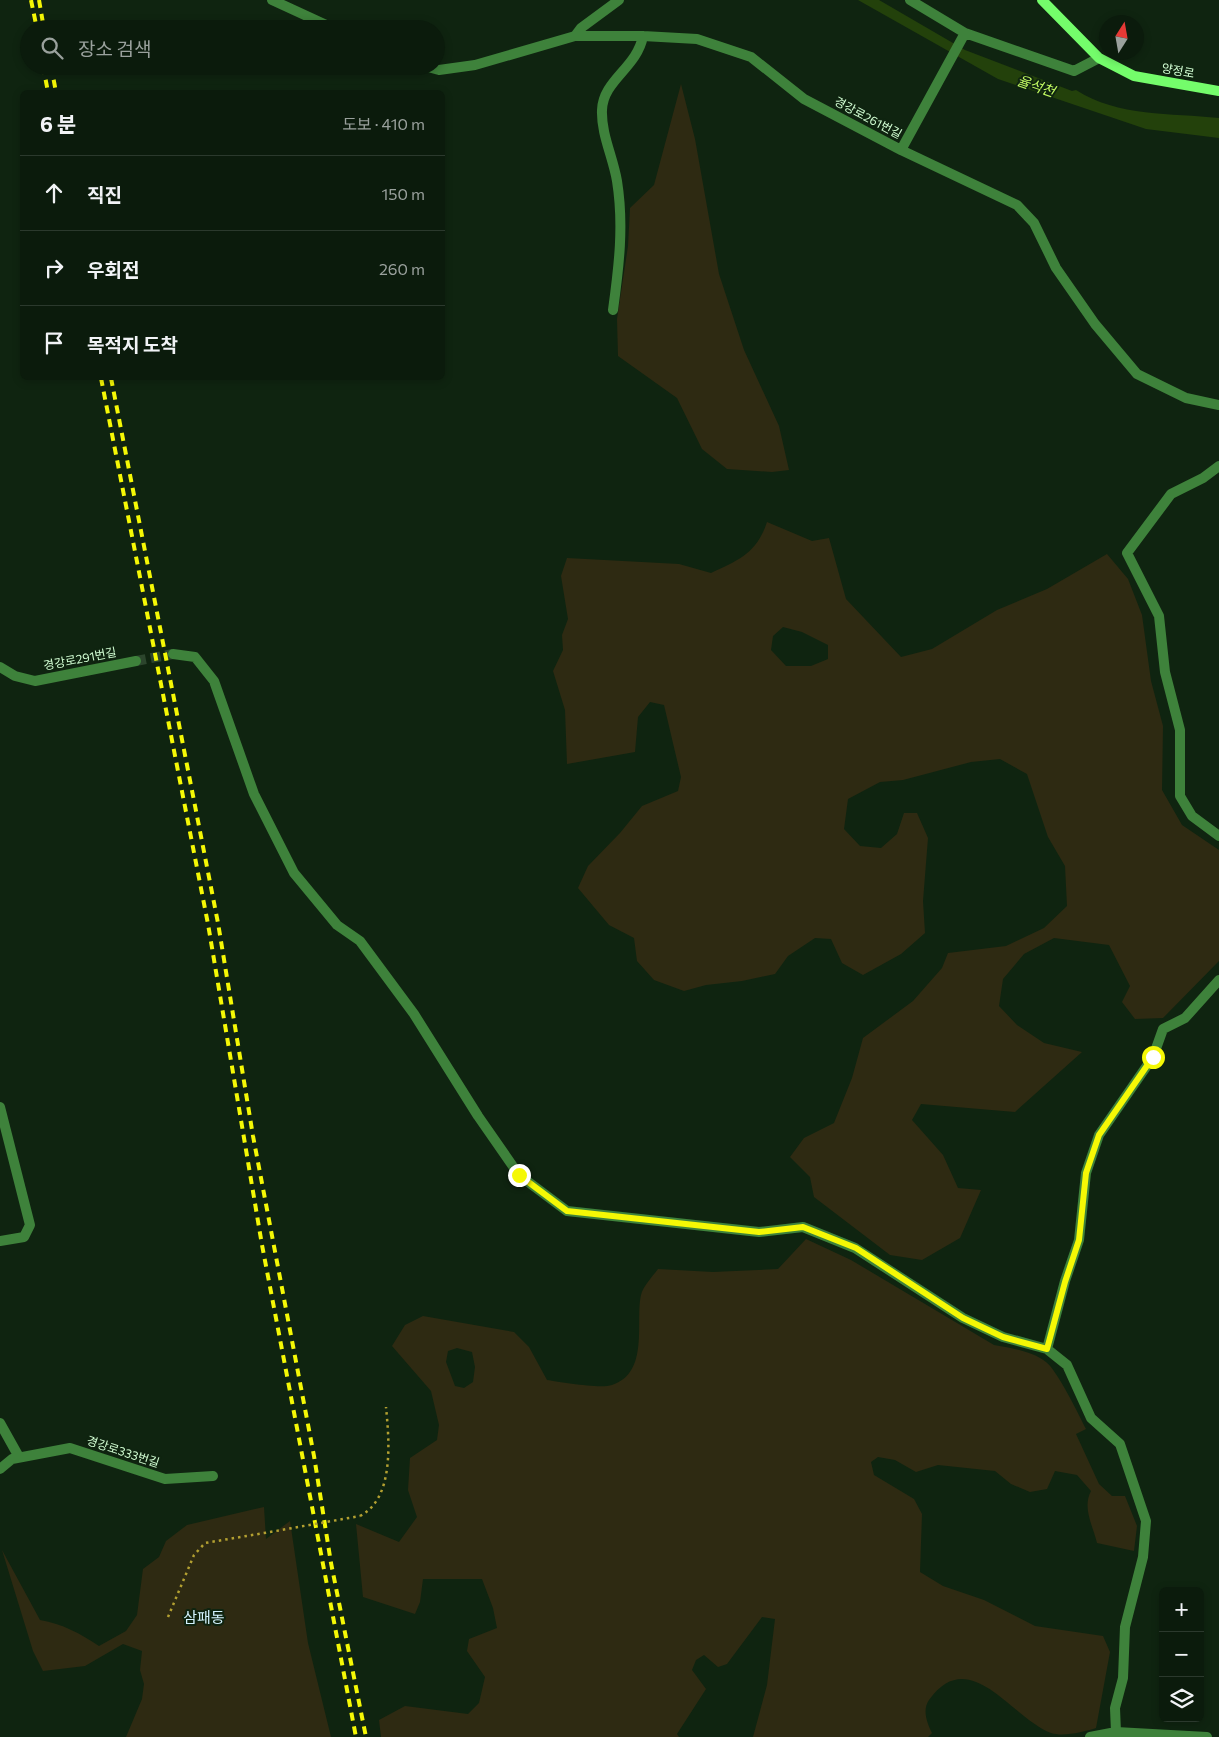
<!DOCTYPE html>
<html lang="ko">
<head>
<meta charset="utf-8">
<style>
  :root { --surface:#0b1b0c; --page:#142415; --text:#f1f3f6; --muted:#9aa19d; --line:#2b392d }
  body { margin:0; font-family:Commissioner,"Noto Sans KR",sans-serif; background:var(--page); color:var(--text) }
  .controls { position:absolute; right:15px; bottom:15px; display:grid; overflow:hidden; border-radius:8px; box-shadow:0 2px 8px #0003 }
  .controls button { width:45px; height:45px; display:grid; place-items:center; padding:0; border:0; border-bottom:1px solid var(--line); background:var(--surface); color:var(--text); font:25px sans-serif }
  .compass { position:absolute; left:1099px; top:15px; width:45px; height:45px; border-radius:50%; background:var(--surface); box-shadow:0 2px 8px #0003; rotate:11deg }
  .stop { position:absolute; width:15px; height:15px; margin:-11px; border:4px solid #f5f805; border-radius:50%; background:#fff }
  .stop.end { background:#f5f805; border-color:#fff; box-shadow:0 1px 5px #0008 }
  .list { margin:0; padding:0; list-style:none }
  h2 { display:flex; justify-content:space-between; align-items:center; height:65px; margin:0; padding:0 20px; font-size:21px }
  h2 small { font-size:16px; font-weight:400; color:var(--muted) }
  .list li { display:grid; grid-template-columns:32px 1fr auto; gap:15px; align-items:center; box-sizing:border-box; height:75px; padding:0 20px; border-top:1px solid var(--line) }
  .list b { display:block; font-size:19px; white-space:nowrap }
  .list em { font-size:16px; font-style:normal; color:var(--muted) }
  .icon { flex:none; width:28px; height:28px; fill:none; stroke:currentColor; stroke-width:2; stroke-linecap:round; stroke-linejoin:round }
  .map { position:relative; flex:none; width:1219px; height:1737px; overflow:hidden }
  .search { position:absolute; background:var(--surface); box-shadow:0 2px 8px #0003; left:20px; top:20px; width:425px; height:55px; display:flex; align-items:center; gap:12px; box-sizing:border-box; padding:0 18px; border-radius:28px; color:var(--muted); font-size:19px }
  .panel { position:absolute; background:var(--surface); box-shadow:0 2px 8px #0003; left:20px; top:90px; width:425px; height:290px; border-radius:8px }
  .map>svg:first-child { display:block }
</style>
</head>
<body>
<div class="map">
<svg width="1219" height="1737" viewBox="0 0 1219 1737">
  <rect width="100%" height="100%" fill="#0f2410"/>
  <path fill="#2e2a12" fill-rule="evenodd" d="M681,84L695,139L719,274L744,350L779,426L789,470L772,472L727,469L702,449L677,398L618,356L617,319L628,246L630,208L654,185Z
    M767,522L812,541L829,538L846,599L901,657L932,649L997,610L1047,589L1107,554L1128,579L1142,615L1151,681L1163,726L1162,790L1182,825L1219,850V961L1163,1018L1135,1019L1122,1002L1130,986L1109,945L1054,938L1024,954L1003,979L999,1006L1017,1025L1044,1043L1082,1052L1015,1112L921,1104L912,1120L943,1155L958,1188L981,1190L960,1238L922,1260L890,1255L814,1197L810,1177L790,1157L804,1138L834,1123L852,1078L863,1038L913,1001L942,968L948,953L1006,946L1044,928L1067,906L1065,866L1048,837L1027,774L1000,759L971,762L903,780L880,782L848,799L844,829L860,846L881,848L897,834L904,813H917L928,838L923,901L925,933L901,954L863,975L842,963L831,939L815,938L788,956L775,974L742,981L706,985L684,991L654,980L637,961L634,938L609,925L578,888L588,866L620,833L642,806L678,791L681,777L664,705L650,702L638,717L635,752L567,764L565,710L553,671L563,650L562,635L568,619L561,576L567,558L679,564L711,573C739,560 757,553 767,522ZM783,627L802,632L828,645V659L811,666H786L771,650L773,636Z
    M806,1239L851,1260L994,1345C1010,1348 1033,1351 1046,1362C1057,1370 1079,1415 1086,1429L1076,1434L1099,1484L1112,1496H1125L1137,1526L1134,1551L1097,1543C1093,1526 1082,1508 1091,1491L1077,1475L1055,1471L1047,1489L1030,1492L1011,1484L995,1471L938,1465L916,1472L895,1460L878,1457L871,1462L874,1475L914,1499L922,1514L920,1572L943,1586L984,1600L1035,1626L1103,1636L1110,1652L1096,1728C1084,1732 1063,1737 1051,1733C1012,1719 970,1643 929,1700C922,1710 927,1723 932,1733L928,1737H753L767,1685L775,1619L762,1617L727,1664L718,1667L704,1655L696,1660L692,1670L706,1689L677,1734L679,1737H381L379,1720L405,1706L468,1714L479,1703L485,1677L467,1651L469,1639L497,1628L493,1608L482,1579H423L420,1602L415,1614L363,1597L356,1524L399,1542L417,1517L408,1490L410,1458L437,1440L439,1425L431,1391L392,1346L405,1325L423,1316L514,1332L529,1347L547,1380C561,1382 600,1389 612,1385C650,1373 635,1321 641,1295C643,1286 653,1276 658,1269L713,1272L778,1269ZM457,1348L472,1352L475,1367L473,1382L464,1388L455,1386L446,1362L448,1351Z
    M264,1507L266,1539L290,1521L308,1643L331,1737H126L142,1699L144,1684L140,1670L142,1651L123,1644L85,1666L43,1671L33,1651L2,1550L40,1620C63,1624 79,1633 99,1646L126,1631L137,1615L143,1569L159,1557L166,1541L187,1525Z"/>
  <path fill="#23410b" d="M858,0H879L965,50L1072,91L1076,90C1118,117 1171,113 1219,118V138L1146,129L998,79Z"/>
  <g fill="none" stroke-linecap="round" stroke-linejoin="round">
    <path stroke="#2c452d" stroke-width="10" stroke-dasharray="10 5" stroke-linecap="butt" d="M136,661L173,654"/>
    <path stroke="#b3a031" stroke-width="2.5" stroke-dasharray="2.5 4" stroke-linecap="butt" d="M360,1516C395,1498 389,1439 386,1407
      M168,1617L194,1555L205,1543L270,1532"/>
    <path stroke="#3e823b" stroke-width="10" d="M272,0L335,29
      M910,0L965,33L1074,71L1099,58
      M575,36L581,28L619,0
      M424,66L439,70L475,65L575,36H643L697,39L751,57L804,99L901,150L1017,205L1034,223L1056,268L1095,324L1137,374L1186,398L1219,405
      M901,150L965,33
      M613,310C619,266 624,225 617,181C613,157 601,134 602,110C603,80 637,68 643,36
      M1219,466L1203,478L1171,494L1127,553L1159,616L1165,672L1180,730V796L1192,816L1219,836
      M173,654L195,657L214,681L254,794L294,873L337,925L360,941L414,1014L478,1116L519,1175L567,1211L759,1232L803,1227L855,1248L963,1318L1003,1337L1047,1349L1067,1365L1091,1418L1120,1444L1146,1521L1143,1557L1125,1627L1123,1678L1115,1708L1116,1732L1112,1737
      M0,667L15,676L35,681L136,661
      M0,1107L30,1225L24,1237L0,1241
      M1047,1349L1065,1281L1079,1240L1086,1173L1099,1135L1153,1057L1163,1029L1185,1018L1219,980
      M0,1423L19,1457
      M0,1469L12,1459L70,1448L165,1479L213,1476
      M1090,1737L1116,1732L1207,1737"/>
    <path stroke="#74fc6b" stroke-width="10" d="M1042,0L1099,58L1134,76L1219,91"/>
    <path stroke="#f5f805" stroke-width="4" stroke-dasharray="8 6" stroke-linecap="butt" d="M31,0L37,29
      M39,0L44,29
      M43,66L48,92
      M51,66L56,92
      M101,378L208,924L262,1245L356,1737
      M111,378L218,923L253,1136L314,1456L331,1563L366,1737"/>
    <path stroke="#b3a031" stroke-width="2.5" stroke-dasharray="2.5 4" stroke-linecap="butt" d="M270,1532L360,1516"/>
  </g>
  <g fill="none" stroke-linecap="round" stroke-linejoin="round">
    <path stroke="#f5f805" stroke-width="6" d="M519,1175L567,1211L759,1232L803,1227L856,1248L963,1318L1003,1337L1047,1349L1065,1282L1079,1240L1086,1173L1099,1135L1153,1057"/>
  </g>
  <g text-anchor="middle" stroke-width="4" stroke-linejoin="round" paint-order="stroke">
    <g font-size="12" fill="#d2fed3" stroke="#0f2410">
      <text transform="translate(1178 71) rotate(10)" y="4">양정로</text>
      <text transform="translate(868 118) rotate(28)" y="4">경강로261번길</text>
      <text transform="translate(80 659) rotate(-11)" y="4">경강로291번길</text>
      <text transform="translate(123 1452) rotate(18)" y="4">경강로333번길</text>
    </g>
    <g font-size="14" font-style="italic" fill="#c3fc62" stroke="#0f2410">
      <text transform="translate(1036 86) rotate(19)" y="5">율석천</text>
    </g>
    <g font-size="15" fill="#d4f3fe" stroke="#0f2410">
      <text x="204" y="1623">삼패동</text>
    </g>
  </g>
</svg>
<div class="controls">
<button>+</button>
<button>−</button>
<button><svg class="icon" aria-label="layers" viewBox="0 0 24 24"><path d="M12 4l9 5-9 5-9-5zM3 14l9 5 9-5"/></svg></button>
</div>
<svg class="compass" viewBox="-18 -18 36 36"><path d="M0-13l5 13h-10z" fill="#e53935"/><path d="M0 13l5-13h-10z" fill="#9aa19d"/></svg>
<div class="stop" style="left:1153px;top:1057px"></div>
<div class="stop end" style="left:519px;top:1175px"></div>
<div class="search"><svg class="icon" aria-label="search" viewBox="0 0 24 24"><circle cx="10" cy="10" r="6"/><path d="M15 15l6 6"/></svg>장소 검색</div>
<section class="panel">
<h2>6 분<small>도보 · 410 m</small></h2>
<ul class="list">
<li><svg class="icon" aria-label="ahead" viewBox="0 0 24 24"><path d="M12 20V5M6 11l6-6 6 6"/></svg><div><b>직진</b></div><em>150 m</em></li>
<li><svg class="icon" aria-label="right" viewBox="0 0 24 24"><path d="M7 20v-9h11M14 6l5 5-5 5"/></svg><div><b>우회전</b></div><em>260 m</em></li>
<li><svg class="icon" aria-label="arrive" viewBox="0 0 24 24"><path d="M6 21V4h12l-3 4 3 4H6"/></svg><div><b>목적지 도착</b></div></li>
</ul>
</section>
</div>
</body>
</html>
